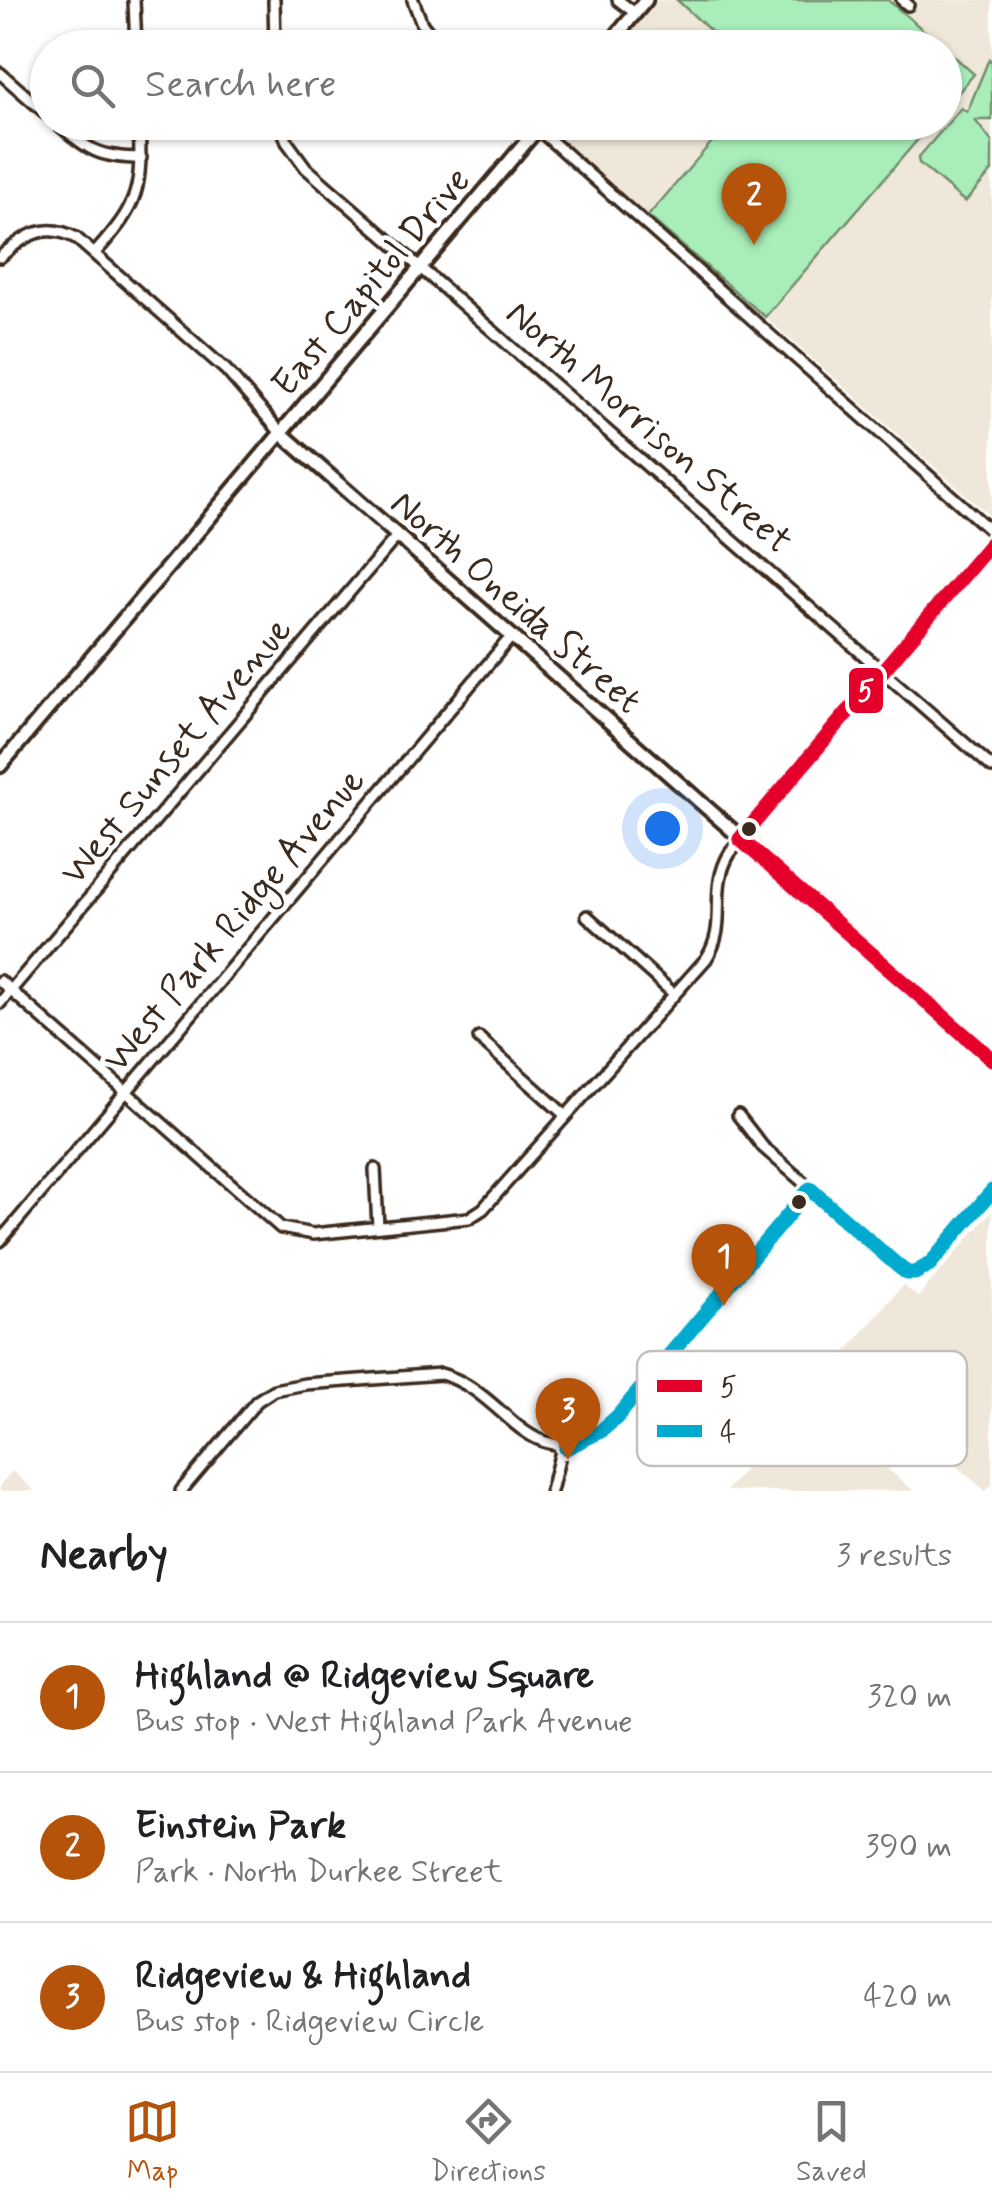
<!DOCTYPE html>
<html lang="en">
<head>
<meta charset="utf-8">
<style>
  :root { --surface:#fff; --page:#f6f6f6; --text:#202124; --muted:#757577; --line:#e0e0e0; --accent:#b45309 }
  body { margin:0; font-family:Mynerve,sans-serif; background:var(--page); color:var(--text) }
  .you { position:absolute; left:662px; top:828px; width:35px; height:35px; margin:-25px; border:8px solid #fff; border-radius:50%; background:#1a73e8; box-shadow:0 0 0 15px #1a73e833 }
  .badge { display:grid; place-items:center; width:65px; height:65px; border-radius:50%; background:var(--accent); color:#fff; font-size:32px; font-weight:700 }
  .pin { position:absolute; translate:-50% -82px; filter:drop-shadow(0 2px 5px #0008) }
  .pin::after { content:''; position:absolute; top:52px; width:35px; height:30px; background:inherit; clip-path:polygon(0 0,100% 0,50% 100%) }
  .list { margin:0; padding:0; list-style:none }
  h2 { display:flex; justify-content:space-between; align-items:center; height:130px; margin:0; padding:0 40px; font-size:42px }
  h2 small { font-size:32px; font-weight:400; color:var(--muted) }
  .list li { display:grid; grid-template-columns:65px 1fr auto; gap:30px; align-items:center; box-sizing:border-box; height:150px; padding:0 40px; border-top:2px solid var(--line) }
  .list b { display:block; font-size:38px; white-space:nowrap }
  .list p { margin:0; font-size:32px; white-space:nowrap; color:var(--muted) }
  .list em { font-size:32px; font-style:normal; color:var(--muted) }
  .icon { flex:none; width:55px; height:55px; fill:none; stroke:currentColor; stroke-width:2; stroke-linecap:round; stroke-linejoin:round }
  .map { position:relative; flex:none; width:992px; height:1491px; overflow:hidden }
  .search { position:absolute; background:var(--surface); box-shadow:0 2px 8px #0004; left:30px; right:30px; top:30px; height:110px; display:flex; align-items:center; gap:25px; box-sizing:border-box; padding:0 35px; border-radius:55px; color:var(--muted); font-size:38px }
  .sheet { height:580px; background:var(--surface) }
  nav { display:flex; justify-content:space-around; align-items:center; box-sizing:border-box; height:140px; border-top:2px solid var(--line); background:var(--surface); font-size:28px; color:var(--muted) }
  nav a { display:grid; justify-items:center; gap:5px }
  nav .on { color:var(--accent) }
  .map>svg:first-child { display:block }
</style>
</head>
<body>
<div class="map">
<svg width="992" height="1491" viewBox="0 0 992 1491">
  <rect width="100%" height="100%" fill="#fff"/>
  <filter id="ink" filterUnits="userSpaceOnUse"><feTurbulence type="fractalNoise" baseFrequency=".01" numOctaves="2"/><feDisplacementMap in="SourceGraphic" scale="20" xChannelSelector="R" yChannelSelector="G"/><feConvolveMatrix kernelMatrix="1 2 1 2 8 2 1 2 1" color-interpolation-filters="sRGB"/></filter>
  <g filter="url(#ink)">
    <path fill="#efe8da" d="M658,0H677L730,47L618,48Z
      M888,0H992V518L765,317L932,123L944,122L945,108L973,74Z
      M555,122L728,123L648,216L555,136L552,131Z
      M992,1211V1484L986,1491L884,1406L854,1441L914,1491H726L903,1285L918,1297Z
      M12,1471L35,1491H0V1485Z"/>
    <path fill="#a9eeba" stroke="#728c6c" stroke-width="2.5" d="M677,0H888L943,47H728Z
      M945,48L974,74L945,108L944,48Z
      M989,59L992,62V120H975L992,142V171L965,202L919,163L918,158L961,108L967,112Z
      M702,123H932L765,317L648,216L717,136Z"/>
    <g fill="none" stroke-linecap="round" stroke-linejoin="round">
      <g stroke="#3b2a1e" stroke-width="16">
        <path id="street" d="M134,0L136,48
          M274,0L275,48
          M413,0L422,24L441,48
          M618,0L635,13
          M902,0L908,5
          M0,73L48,115
          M56,122C86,149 99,158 141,158
          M280,122L287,142L306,168L992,767
          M530,122L992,532
          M95,253C140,203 142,189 139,122
          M0,257C24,236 45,221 76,238L226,370L281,433
          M587,916L674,994
          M0,981L281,1228L313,1234L469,1218L483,1209L706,959C730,923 707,891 730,853L992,542
          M0,1003L397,536
          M479,1038L566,1116
          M738,1115L763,1147L907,1273H915L930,1264L992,1191
          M375,1169L378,1227
          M0,1241L511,637
          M181,1491L257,1401L274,1390L305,1384L441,1374C512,1393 531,1491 617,1417L810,1189
          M551,1491L560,1455L566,1448"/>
      </g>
      <g stroke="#3b2a1e" stroke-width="19">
        <path id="secondary" d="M606,48L646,0
          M281,433L992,1059
          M0,766L543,122"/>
      </g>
      <use href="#street" stroke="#fff" stroke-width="9"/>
      <use href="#secondary" stroke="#fff" stroke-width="11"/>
      <g stroke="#fff" stroke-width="22">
        <path id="bus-1" d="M740,839L992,542
          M740,839L992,1059"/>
      </g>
      <g stroke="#fff" stroke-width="22">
        <path id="bus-2" d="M810,1189L898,1266L907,1273H915
          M915,1273L930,1264L992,1191
          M566,1448L601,1431L617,1417L810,1189"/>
      </g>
      <use href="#bus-1" stroke="#e4002b" stroke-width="15"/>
      <use href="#bus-2" stroke="#00a9ce" stroke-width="15"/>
    </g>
  </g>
  <g fill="#3b2a1e" stroke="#fff" stroke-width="4">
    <circle cx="749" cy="829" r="9"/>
    <circle cx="799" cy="1202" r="9"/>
  </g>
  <g text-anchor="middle" stroke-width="9" stroke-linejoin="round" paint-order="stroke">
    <g font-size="38" fill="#3b2a1e" stroke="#fff">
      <text transform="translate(370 281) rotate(-50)" y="13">East Capitol Drive</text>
      <text transform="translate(650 426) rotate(41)" y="13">North Morrison Street</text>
      <text transform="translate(517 601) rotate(41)" y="13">North Oneida Street</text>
      <text transform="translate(175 750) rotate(-50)" y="13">West Sunset Avenue</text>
      <text transform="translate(233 919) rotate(-50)" y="13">West Park Ridge Avenue</text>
    </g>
  </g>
  <rect x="637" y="1351" width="330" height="115" rx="15" fill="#fff" stroke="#c4bfbc" stroke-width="2.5"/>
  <rect x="657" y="1380" width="45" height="12" fill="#e4002b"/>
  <rect x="657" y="1425" width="45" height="12" fill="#00a9ce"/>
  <g font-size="28" fill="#3b2a1e">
    <text x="720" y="1396">5</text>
    <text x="720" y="1441">4</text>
  </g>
  <rect stroke="#fff" stroke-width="4" x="847" y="666" width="38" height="49" rx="10" fill="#e4002b"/>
  <g font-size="28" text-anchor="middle" font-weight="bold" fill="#fff">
    <text x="866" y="700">5</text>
  </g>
</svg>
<div class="you"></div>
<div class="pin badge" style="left:724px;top:1306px">1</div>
<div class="pin badge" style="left:754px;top:245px">2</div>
<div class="pin badge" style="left:568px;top:1460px">3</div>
<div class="search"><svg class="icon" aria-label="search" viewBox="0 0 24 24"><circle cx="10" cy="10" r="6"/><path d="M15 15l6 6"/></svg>Search here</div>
</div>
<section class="sheet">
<h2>Nearby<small>3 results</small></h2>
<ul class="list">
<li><span class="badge">1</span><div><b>Highland @ Ridgeview Square</b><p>Bus stop · West Highland Park Avenue</p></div><em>320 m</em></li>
<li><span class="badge">2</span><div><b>Einstein Park</b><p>Park · North Durkee Street</p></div><em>390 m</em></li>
<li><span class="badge">3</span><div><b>Ridgeview &amp; Highland</b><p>Bus stop · Ridgeview Circle</p></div><em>420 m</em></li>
</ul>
</section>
<nav>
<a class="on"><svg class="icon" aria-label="map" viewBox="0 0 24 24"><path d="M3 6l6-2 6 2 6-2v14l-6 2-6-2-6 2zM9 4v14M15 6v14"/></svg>Map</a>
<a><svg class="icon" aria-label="directions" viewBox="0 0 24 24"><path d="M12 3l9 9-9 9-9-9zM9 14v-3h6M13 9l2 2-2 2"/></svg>Directions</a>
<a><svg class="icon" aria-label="saved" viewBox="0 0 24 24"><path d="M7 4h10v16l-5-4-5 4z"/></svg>Saved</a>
</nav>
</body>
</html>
